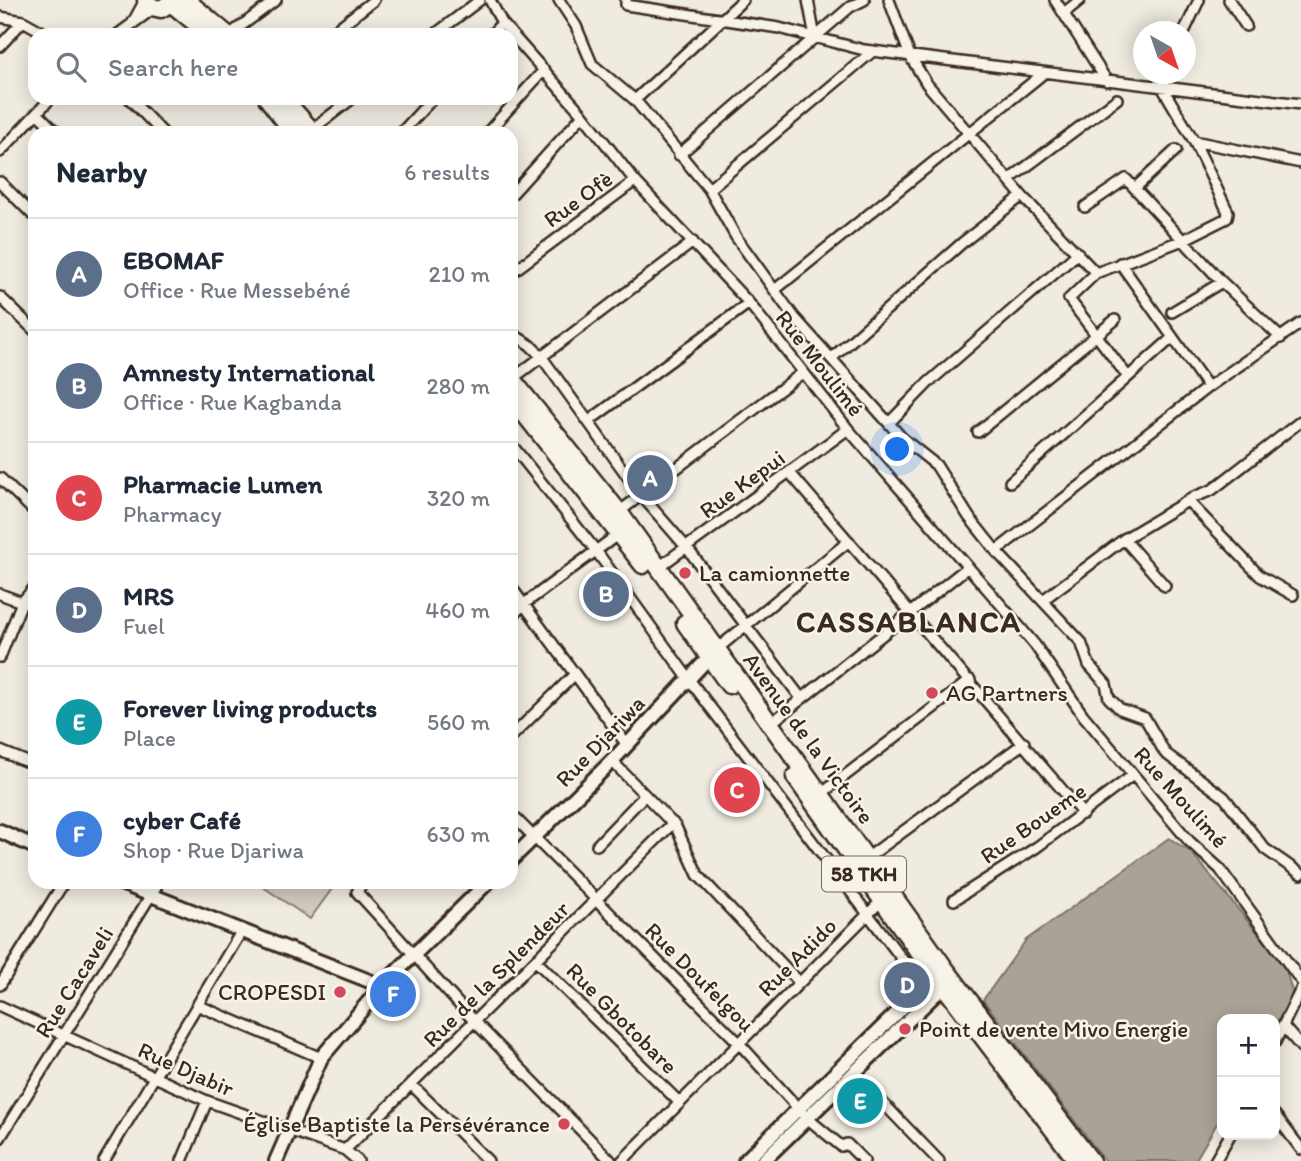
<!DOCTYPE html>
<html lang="en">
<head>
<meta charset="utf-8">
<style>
  :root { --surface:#fff; --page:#f2f2f3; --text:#1f2937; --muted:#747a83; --line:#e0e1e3; --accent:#ea580c }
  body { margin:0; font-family:Itim,sans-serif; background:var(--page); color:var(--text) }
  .controls { position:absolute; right:21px; bottom:21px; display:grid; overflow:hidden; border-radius:14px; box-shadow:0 4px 18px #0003 }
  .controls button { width:63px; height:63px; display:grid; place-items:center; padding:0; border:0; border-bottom:2px solid var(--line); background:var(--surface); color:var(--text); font:35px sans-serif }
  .compass { position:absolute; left:1133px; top:21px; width:63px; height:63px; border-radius:50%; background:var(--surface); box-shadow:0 4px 18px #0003; rotate:140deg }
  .you { position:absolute; left:898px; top:450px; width:24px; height:24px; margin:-18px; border:5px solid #fff; border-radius:50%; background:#1a73e8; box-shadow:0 0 0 10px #1a73e833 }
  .badge { display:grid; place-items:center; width:46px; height:46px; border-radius:50%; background:var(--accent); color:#fff; font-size:23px; font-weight:700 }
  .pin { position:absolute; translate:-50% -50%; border:4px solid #fff; box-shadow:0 2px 7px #0006 }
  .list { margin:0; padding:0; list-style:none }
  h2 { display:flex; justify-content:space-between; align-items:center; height:91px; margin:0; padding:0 28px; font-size:30px }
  h2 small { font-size:23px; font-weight:400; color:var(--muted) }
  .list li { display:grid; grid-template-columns:46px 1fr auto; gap:21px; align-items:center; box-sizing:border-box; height:112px; padding:0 28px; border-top:2px solid var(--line) }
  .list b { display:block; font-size:26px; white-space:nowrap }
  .list p { margin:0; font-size:23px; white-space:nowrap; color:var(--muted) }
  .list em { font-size:23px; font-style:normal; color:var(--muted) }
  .icon { flex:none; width:38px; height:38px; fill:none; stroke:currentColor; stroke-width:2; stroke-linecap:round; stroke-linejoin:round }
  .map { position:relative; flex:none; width:1301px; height:1161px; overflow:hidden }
  .search { position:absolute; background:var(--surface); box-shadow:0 4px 18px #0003; left:28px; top:28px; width:490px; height:77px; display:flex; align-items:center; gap:18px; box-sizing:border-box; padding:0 24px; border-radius:21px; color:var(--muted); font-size:26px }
  .panel { position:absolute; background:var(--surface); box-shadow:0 4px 18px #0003; left:28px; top:126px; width:490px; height:763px; border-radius:21px }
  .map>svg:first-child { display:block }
</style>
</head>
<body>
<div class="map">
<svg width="1301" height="1161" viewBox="0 0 1301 1161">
  <rect width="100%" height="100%" fill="#efebe0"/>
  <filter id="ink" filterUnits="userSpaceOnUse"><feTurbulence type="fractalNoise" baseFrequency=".0143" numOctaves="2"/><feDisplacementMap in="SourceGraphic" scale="14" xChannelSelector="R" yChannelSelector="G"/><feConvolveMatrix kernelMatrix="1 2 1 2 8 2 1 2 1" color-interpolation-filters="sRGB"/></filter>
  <g filter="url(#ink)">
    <path fill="#d1cbc0" stroke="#867a6f" stroke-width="2" d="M256,882H337L310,919Z"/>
    <path fill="#aaa296" stroke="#7e7266" stroke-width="2" d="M1169,838L1192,853L1285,966L1293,995L1275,1026V1019H1222V1115L1195,1161H1105L983,1000L1026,940Z"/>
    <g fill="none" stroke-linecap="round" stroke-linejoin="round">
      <g stroke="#3b2a1e" stroke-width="14">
        <path id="street" d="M490,0L502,23L583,115L635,181L749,303L848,429L1002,606L1035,645L1083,715L1189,841L1220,869L1301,981
          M559,0L576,26L592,64L635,100L709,189L736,237L794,317L902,438L936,465L969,517L996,551L1081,642L1089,665L1106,684L1109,698L1120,709L1145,718L1165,753L1224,797L1265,849L1301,874
          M626,0V5L779,28L864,50L1301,104
          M808,0L815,37
          M889,0L910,56L927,84L1022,196L1096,273L1183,240L1227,218L1228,212L1194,141L1162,87L1166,74
          M1055,0L1107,81
          M1229,0L1246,26
          M1064,13L1080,0
          M0,17L23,21L48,35
          M133,22L145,0
          M1184,32L1199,0
          M117,35L154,8
          M229,35L276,0
          M329,35L374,0
          M434,35L480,0
          M491,35L502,23
          M0,46L23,21
          M129,98L163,133
          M635,100L743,0
          M37,113L57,133
          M310,131L353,98
          M401,133L433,98
          M487,133L544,70
          M1194,141L1301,163
          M0,152L51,98
          M679,155L850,7L864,0
          M1010,179L1117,99
          M0,182L35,217
          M1135,188L1176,150
          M709,189L873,51
          M511,195L583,115
          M1085,207L1126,179L1222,282L1281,338
          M1120,263L1208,387
          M511,273L635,181
          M1096,273L1069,299L1128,377
          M776,289L1044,73
          M0,297L35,331
          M1172,312L1222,282
          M511,333L530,345L541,356L641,495L687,548L801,698
          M833,357L962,243L1022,196
          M511,380L693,242
          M589,421L749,303
          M890,422L928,383L1078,253
          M978,432L1115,320
          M511,444L597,552L688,678L912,972
          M790,473L1083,814
          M0,478L35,512
          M1010,482L1172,338
          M1188,501L1260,576L1293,595
          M619,512L801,374
          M1124,539L1165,586
          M996,551L1208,387L1301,323
          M659,567L848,429
          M511,587L627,745
          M0,594L35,607
          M1043,600L1124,539L1194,497L1212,490L1301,421
          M511,617L524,604L620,533
          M717,649L849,541
          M0,657L22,602L35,587
          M770,724L968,567
          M511,737L575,674
          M0,751L35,765
          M612,761L676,827L698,875L799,982
          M821,794L970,680
          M511,814L739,1043L807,1118L841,1146L847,1144L864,1161
          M597,845L645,795
          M867,858L1024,743
          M363,882L357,892L475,1022L611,1161
          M954,900L1037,847L1133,775
          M536,961L680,1103
          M0,985L64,882
          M197,1005L321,1058
          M0,1006L207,1101L345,1150L358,1161
          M1283,1026L1301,1047
          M1275,1042L1301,989
          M853,1072L939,1161
          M412,1085L488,1161
          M1275,1115L1301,1149
          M0,1138L159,882
          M345,1150L673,823
          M104,1161L241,932
          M182,1161L207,1101
          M622,1161L882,900
          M1215,1161L1230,1135"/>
      </g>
      <g stroke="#3b2a1e" stroke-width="18">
        <path id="secondary" d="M0,831L35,847
          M511,860L612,761L714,652
          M118,882L382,986
          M276,1161L321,1058L382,986L488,882
          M745,1161L940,971
          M763,1161L949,981"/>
      </g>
      <g stroke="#3b2a1e" stroke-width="21">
        <path id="highway" d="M146,0L152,7L161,9L175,0
          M186,0L228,35
          M172,4L210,35
          M267,98L294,133
          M283,98L314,133
          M511,378L619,512L944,967L1091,1161
          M511,397L643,565
          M685,623L729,685
          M795,777L927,964L1077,1161"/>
      </g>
      <use href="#street" stroke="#f7f3e8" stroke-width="9"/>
      <use href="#secondary" stroke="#f7f3e8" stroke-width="12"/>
      <use href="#highway" stroke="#f7f3e8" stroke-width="16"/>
    </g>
  </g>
  <g fill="#d1495b" stroke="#f7f3e8" stroke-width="2.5">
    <circle cx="685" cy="573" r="7"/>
    <circle cx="932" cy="693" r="7"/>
    <circle cx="340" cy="992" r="7"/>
    <circle cx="905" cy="1029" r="7"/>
    <circle cx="564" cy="1124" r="7"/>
  </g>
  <g text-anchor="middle" stroke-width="5" stroke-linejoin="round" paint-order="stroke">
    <rect fill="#f7f3e8" stroke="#73665b" stroke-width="2" x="822" y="856.5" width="84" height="35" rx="5"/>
    <g font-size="21" font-weight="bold" fill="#3b2a1e">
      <text x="864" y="881">58 TKH</text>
    </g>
    <g font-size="23" fill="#3b2a1e" stroke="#f7f3e8">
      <text transform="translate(578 199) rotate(-36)" y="8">Rue Ofè</text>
      <text transform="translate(820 363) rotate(52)" y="8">Rue Moulimé</text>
      <text transform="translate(742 484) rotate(-36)" y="8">Rue Kepui</text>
      <text transform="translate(809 738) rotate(54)" y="8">Avenue de la Victoire</text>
      <text transform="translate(600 741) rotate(-46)" y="8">Rue Djariwa</text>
      <text transform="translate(1181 797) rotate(48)" y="8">Rue Moulimé</text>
      <text transform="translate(1033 823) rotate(-35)" y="8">Rue Boueme</text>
      <text transform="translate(797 957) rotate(-45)" y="8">Rue Adido</text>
      <text transform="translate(496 974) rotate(-45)" y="8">Rue de la Splendeur</text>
      <text transform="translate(700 977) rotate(45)" y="8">Rue Doufelgou</text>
      <text transform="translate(74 982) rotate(-58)" y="8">Rue Cacaveli</text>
      <text transform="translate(622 1018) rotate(45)" y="8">Rue Gbotobare</text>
      <text transform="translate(186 1069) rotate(24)" y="8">Rue Djabir</text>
    </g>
    <g font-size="23" fill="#3b2a1e" stroke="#f7f3e8" text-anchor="start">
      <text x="699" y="581">La camionnette</text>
      <text x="946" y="701">AG Partners</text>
      <text x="326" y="1000" text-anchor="end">CROPESDI</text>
      <text x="919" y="1037">Point de vente Mivo Energie</text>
      <text x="550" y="1132" text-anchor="end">Église Baptiste la Persévérance</text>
    </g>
    <g font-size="30" font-weight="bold" letter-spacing="2" fill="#3b2a1e" stroke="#f7f3e8">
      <text x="909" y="632">CASSABLANCA</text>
    </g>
  </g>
</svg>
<div class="controls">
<button>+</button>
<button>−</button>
</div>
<svg class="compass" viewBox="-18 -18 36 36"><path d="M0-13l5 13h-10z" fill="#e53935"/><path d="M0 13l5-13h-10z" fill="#747a83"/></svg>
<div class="you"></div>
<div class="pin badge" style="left:650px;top:478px;background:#5c6f8a">A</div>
<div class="pin badge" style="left:606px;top:594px;background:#5c6f8a">B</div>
<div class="pin badge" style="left:737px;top:790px;background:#e0444e">C</div>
<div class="pin badge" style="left:907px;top:985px;background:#5c6f8a">D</div>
<div class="pin badge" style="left:860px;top:1101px;background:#0f9aa8">E</div>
<div class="pin badge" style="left:393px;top:994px;background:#3f7fe0">F</div>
<div class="search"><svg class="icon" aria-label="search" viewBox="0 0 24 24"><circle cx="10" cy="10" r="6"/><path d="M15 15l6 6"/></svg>Search here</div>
<section class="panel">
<h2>Nearby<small>6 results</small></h2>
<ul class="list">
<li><span class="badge" style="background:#5c6f8a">A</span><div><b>EBOMAF</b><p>Office · Rue Messebéné</p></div><em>210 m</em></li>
<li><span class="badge" style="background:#5c6f8a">B</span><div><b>Amnesty International</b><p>Office · Rue Kagbanda</p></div><em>280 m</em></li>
<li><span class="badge" style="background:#e0444e">C</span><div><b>Pharmacie Lumen</b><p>Pharmacy</p></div><em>320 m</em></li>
<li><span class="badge" style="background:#5c6f8a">D</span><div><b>MRS</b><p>Fuel</p></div><em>460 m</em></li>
<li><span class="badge" style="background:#0f9aa8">E</span><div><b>Forever living products</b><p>Place</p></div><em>560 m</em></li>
<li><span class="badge" style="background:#3f7fe0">F</span><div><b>cyber Café</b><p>Shop · Rue Djariwa</p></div><em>630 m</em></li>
</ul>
</section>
</div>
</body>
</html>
